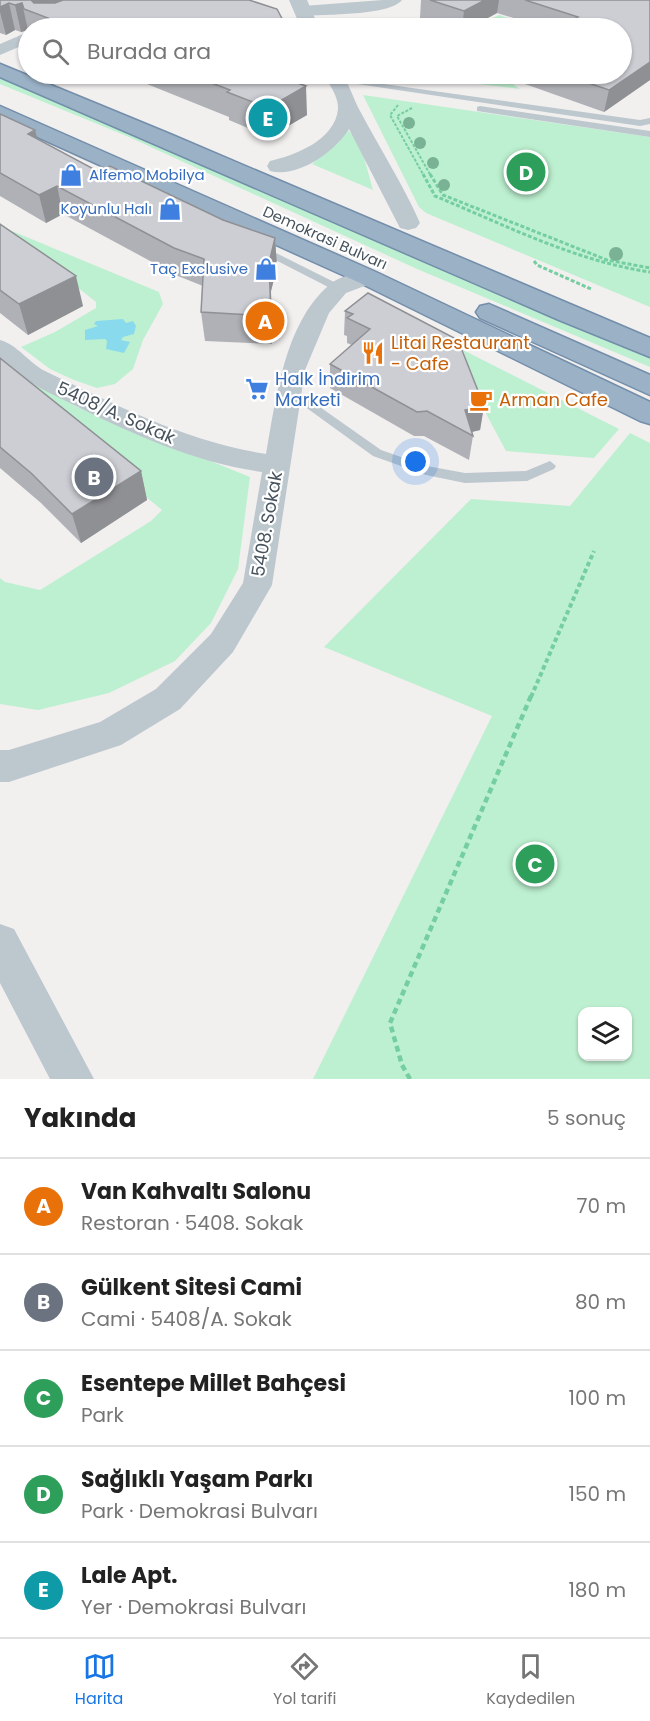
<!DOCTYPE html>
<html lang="tr">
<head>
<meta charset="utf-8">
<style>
  :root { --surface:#fff; --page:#f2f2f2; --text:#222; --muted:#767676; --line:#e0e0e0; --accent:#1775e4 }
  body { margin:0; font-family:Poppins,sans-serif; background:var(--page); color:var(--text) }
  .controls { position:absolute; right:18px; bottom:18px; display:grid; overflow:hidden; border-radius:12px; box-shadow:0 2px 4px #0004 }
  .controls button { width:54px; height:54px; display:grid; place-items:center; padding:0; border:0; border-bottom:2px solid var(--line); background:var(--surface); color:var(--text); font:30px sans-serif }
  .you { position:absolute; left:416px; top:462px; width:21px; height:21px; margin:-15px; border:4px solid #fff; border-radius:50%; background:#1a73e8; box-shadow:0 0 0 9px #1a73e833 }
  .badge { display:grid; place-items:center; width:39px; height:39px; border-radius:50%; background:var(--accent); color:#fff; font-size:20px; font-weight:700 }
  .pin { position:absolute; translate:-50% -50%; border:3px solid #fff; box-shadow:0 2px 6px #0006 }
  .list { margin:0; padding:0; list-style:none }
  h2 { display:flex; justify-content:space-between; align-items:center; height:78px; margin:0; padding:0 24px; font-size:26px }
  h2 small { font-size:20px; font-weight:400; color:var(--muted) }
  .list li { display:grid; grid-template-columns:39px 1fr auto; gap:18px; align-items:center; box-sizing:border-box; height:96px; padding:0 24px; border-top:2px solid var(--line) }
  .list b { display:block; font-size:22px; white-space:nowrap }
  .list p { margin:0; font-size:20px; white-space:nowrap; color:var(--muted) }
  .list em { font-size:20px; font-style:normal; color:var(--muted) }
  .icon { flex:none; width:33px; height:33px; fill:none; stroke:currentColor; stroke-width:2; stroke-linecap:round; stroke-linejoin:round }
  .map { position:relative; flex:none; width:650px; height:1079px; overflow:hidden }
  .search { position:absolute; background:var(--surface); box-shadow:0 2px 4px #0004; left:18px; right:18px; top:18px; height:66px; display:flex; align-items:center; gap:15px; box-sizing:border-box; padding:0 21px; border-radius:33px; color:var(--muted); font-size:22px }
  .sheet { height:558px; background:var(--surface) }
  nav { display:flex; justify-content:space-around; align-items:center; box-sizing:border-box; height:84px; border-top:2px solid var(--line); background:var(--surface); font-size:16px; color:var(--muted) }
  nav a { display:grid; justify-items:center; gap:3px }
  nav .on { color:var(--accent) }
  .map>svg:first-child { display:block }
</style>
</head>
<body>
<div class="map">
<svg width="650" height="1079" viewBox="0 0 650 1079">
  <rect width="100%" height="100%" fill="#f2efef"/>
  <path fill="#bdf0d0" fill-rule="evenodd" d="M499,15L523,23L514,28H473Z
    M372,74H498L520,89L397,74L396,79L372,76Z
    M0,76L650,353V367L417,269L129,137L0,84Z
    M363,95L650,137V307L426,213L419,207Z
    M348,130L360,143L373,190L312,164L338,143Z
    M0,226L159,292L163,304L143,340L133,369L115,384L97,388L74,380L50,369L21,347L55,332L96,308V302Z
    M463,350L619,429L594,458L506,451L483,408Z
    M37,384L77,407L250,477L238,569L211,623L175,661L109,693L38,710L0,704V578L5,582L40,590L151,521L162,510L21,395Z
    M630,433L650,443V1079H313L492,716L324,647L471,499L570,506ZM628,1011V1056H582V1011Z"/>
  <path fill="#8adaed" d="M123,319L126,323L133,321L136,326L134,334L123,337L121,340L130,342L124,353L106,349L107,341L105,339L85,340V330L98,326L94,324L96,321Z"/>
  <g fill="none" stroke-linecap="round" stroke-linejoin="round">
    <g stroke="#728eaa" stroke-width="3">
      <path id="trunk" d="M0,64L170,134L650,338V357L559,320L0,77Z
        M0,106L376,272L650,402V424L640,421L358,282L0,120Z
        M489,304L650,375V395L480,318L476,312L480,306Z"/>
    </g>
    <path stroke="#75cea0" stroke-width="2" stroke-dasharray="3 1.5" stroke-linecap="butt" d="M398,105L390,115L424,176
      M412,108L397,116L431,176"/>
    <path stroke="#75cea0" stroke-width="3" stroke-dasharray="4 2" stroke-linecap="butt" d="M423,174L435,196C505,225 575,261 650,272
      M430,174L443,195L607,260L650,268
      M534,261L537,265L591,289"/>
    <path stroke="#75cea0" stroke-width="4" stroke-dasharray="4.5 3" stroke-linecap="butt" d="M531,697L594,551"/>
    <path stroke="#75cea0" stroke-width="4.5" stroke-dasharray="6 4" stroke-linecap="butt" d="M410,1079L402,1065L390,1023L531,696"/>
    <path fill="#bdc7ce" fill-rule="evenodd" d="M334,77L640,120L650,118V124L640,126L337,81H334Z
      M480,106L650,131V137L477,111V107Z
      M260,245L342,286L343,288L338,291L334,290L256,250V246Z
      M290,386L381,450L427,466L465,473L526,471L550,461L556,466L554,469L527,481L465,483L426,475L373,456L286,393L284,390Z"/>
    <path fill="#bdc7ce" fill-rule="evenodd" d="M383,0H402C389,16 325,14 303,16L295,11L303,6Z
      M28,32V43L0,55V44Z
      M367,270L375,272L378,277L375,282L346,293L329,313L305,370L272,585L233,652L180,709L121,745L9,782H0V750H9L100,722L156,689L211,634L243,583L262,472C198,463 136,436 78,407C49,393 25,382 0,360V340C18,345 29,363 45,371C116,405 187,442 266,454C276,399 284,324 329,285C337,277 356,273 367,270Z
      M0,924L14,929L94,1079H50L0,983Z"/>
    <path fill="#bdc7ce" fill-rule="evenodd" d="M289,0H307L319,28H301Z
      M323,74H342C351,88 353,98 360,111C380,149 403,184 420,223L416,228L408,230L400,228L349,129C335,152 298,178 270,171L267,166L270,161C296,155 335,140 338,109C339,97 329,84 323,74Z"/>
    <use href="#trunk" fill="#9ab1c6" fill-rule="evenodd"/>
  </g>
  <g fill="#79b294">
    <circle cx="409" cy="123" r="6"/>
    <circle cx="420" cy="143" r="6"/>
    <circle cx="433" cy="163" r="6"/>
    <circle cx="444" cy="185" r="6"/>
    <circle cx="616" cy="254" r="7"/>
  </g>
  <path fill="#afb1b6" d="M0,0H249L287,28H28V30L21,32L15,30L6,35L0,33Z
    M421,0H650V80L604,112L508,78V74H621V28H546L497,13L469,28H451L420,18Z
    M122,74H272L307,115L269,137L229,120V117Z
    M0,114L37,139L99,172L223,220L275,238L277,267L271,291L272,344L205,341L201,312L203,286L178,276L63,214L46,223L0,196Z
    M0,224L83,306L28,335L0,313Z
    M368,293L484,406L480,430L472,432L473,436L469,460L424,436H414L330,388V364L352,345L347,343V336L344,335L345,311Z
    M0,358L141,471L147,500L81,543L41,503L0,468Z"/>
  <path fill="#8f9094" d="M33,0H61L63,13L50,19L32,1Z
    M485,0H499L497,13L469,28H462L464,11Z
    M9,3L15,30L6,35L0,12V7Z
    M22,3L28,30L21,32L15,5Z
    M650,62V80L604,112L609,90Z
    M306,86L307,115L269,137L268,108Z
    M35,130L42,157L28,134Z
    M57,186L63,214L46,223L39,195Z
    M275,238L277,267L271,291L272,344L269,263Z
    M76,276L83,306L28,335L19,304Z
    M484,406L480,430L467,433L465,410Z
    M141,471L147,500L81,543L72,514Z"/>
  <path fill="#ccced4" stroke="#8f9094" stroke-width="1.5" d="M0,0H33L32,1L34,3H55L63,0H249L277,9L287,28H74L24,9L22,3L15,5L9,3L0,7Z
    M430,0H485L464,11Z
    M525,0H650V62L609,90L562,74H621V28H558L578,17Z
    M188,74H272L306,86L268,108L227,92L230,90Z
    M0,114L35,130L28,134L99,172L110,166L223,220L275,238L269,263L271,316L201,312L204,259L174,248L57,186L39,195L0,173Z
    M0,224L76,276L19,304L0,290Z
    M368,293L458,340L484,406L465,410L473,436L427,411L417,412L330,364L370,329L347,318L353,314L345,311Z
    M0,358L141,471L72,514L31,473L0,447Z"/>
  <defs>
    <g id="shop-bare" transform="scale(1.8)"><path d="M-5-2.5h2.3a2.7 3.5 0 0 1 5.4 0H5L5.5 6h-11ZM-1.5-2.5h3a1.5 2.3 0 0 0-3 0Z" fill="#3f7fe0" stroke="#fff" stroke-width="2.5" paint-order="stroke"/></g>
    <g id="restaurant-bare" transform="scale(1.8)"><path d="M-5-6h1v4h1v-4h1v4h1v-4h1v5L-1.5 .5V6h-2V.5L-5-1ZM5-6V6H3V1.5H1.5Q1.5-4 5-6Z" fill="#e8710a" stroke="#fff" stroke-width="2.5" paint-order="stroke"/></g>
    <g id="supermarket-bare" transform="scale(1.8)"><path d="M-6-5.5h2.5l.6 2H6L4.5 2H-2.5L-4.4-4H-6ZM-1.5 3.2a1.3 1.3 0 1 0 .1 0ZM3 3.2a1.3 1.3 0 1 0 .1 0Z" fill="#3f7fe0" stroke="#fff" stroke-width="2.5" paint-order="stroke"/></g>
    <g id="cafe-bare" transform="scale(1.8)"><path d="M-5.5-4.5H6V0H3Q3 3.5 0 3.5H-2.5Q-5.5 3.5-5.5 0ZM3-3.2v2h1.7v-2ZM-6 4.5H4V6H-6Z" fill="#e8710a" stroke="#fff" stroke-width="2.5" paint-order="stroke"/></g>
  </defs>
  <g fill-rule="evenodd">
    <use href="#shop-bare" x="71" y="175"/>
    <use href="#shop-bare" x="170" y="209"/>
    <use href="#shop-bare" x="266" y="269"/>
    <use href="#restaurant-bare" x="373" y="353"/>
    <use href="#supermarket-bare" x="257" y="389"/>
    <use href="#cafe-bare" x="481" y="400"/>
  </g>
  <g text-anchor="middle" stroke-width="4.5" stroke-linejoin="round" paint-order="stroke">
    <g font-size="15" fill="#366cbe" stroke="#fff" text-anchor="end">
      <text x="89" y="180" text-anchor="start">Alfemo Mobilya</text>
      <text x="152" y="214">Koyunlu Halı</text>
      <text x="248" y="274">Taç Exclusive</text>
    </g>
    <g font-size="15" fill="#47535d" stroke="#fff">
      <text transform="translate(325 238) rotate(24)" y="5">Demokrasi Bulvarı</text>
    </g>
    <g font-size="18" fill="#c56008" stroke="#fff" text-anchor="start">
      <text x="391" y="349">Litai Restaurant<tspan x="391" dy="21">- Cafe</tspan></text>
      <text x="499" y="406">Arman Cafe</text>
    </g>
    <g font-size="18" fill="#366cbe" stroke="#fff" text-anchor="start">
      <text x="275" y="385">Halk İndirim<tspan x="275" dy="21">Marketi</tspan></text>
    </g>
    <g font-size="18" fill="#47535d" stroke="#fff">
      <text transform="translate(116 413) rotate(24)" y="6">5408/A. Sokak</text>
      <text transform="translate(267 524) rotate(-80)" y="6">5408. Sokak</text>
    </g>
  </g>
</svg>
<div class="controls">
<button><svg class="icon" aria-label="layers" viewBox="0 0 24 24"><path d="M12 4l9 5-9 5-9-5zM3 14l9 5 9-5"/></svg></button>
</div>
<div class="you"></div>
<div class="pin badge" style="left:265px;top:321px;background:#e8710a">A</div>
<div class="pin badge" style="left:94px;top:477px;background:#6b7280">B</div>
<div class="pin badge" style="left:535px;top:864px;background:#2e9e5b">C</div>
<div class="pin badge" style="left:526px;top:172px;background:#2e9e5b">D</div>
<div class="pin badge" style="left:268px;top:118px;background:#0f9aa8">E</div>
<div class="search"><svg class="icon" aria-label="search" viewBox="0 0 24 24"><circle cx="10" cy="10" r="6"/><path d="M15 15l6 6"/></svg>Burada ara</div>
</div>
<section class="sheet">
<h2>Yakında<small>5 sonuç</small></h2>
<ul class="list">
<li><span class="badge" style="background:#e8710a">A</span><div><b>Van Kahvaltı Salonu</b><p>Restoran · 5408. Sokak</p></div><em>70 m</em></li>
<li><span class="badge" style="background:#6b7280">B</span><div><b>Gülkent Sitesi Cami</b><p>Cami · 5408/A. Sokak</p></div><em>80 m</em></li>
<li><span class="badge" style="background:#2e9e5b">C</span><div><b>Esentepe Millet Bahçesi</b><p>Park</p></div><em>100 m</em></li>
<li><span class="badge" style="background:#2e9e5b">D</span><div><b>Sağlıklı Yaşam Parkı</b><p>Park · Demokrasi Bulvarı</p></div><em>150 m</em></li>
<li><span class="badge" style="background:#0f9aa8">E</span><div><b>Lale Apt.</b><p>Yer · Demokrasi Bulvarı</p></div><em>180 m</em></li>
</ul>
</section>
<nav>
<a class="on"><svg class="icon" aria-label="map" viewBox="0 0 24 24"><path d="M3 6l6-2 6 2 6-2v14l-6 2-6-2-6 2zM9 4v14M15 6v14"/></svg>Harita</a>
<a><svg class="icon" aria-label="directions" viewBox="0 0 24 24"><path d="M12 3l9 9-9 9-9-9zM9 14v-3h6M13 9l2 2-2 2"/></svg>Yol tarifi</a>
<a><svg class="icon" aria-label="saved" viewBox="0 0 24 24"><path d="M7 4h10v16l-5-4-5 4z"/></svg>Kaydedilen</a>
</nav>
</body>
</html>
